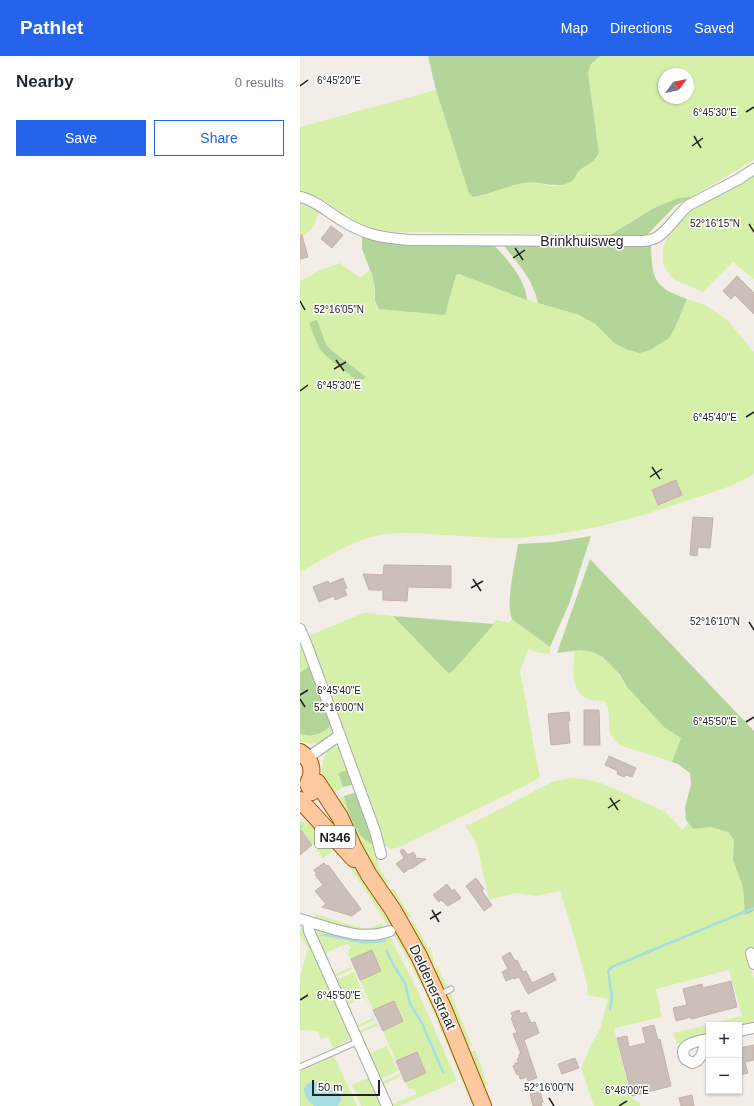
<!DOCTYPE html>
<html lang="en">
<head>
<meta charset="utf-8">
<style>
  :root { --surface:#fff; --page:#f2f2f3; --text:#1f2937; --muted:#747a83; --line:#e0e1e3; --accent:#2563eb }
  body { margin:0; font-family:Helvetica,sans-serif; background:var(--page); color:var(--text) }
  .controls { position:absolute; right:12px; bottom:12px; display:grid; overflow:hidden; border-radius:0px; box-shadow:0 1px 3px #0004 }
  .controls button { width:36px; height:36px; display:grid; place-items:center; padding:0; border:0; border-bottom:1px solid var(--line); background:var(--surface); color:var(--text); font:20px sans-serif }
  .compass { position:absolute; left:358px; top:12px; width:36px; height:36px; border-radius:50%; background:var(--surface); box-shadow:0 1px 3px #0004; rotate:58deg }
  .scale { position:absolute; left:12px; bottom:10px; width:68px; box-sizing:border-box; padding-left:4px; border:2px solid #222; border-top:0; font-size:11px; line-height:14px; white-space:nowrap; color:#222; -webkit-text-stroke:3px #fff; paint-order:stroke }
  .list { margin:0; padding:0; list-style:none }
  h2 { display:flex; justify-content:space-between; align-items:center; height:52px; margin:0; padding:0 16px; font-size:17px }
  h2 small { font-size:13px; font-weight:400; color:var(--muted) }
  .actions { display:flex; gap:8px; padding:12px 16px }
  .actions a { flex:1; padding:9px 0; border:1px solid var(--accent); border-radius:0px; text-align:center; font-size:14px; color:var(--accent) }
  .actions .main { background:var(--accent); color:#fff }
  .map { position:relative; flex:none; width:454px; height:1050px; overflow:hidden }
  header { display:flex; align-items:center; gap:24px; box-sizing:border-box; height:56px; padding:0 20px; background:var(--accent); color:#fff }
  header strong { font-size:19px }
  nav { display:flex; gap:22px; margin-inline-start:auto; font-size:14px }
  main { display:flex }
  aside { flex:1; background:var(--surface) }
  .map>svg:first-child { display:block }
</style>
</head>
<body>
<header>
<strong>Pathlet</strong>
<nav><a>Map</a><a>Directions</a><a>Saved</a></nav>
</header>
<main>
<aside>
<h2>Nearby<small>0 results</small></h2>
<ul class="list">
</ul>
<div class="actions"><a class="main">Save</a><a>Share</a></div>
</aside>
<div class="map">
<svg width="454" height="1050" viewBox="0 0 454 1050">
  <rect width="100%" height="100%" fill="#f3ede8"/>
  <path fill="#d6f0aa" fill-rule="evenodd" d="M299,0H454V104L391,141L378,142L354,152L310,179L92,176C86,175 79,175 73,173C47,165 27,140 0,136V71L136,34L156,95L181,140L197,133L228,126L252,130H258L276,119L279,114L297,102L299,97L288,17L291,8ZM364,18H388V42H364Z
    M454,118V223L433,206L403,236L373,223L367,215L363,208V191L371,172L383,160Z
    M0,148L19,156C15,168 12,176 0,181Z
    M40,207L60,222L70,214L75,231L74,239L77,248L145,259L156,219L159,218L237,247L279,259L295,268L314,287L374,274L387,243L405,249L427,264L454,296V418C434,430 411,437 389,444C328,465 262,483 197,482C174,481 151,479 128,478C112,477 95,476 79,479C51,485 25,502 0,516V225L20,214ZM17,265L26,288L31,294L65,320L19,292Z
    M67,557L93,560L147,616L153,615L196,564L209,567L212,563L250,591V598C242,597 235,597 229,592L220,615L240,722L202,741L97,792L91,793L85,789L53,699L8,580L61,558Z
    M0,586L9,610L0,617Z
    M275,594C305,592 312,611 327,631C332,638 339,643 345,649C355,661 367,675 382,682L372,706L319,689L310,678L308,652L304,645C300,644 295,645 291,644C269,637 273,612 275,594Z
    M33,667L36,675C21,686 19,691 0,685V678L6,680Z
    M34,690L40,692L50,713L38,717L43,731L31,739C28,734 23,727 22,722C21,710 23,696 34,690Z
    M271,722L285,723L301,727L324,737L365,756L383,774L388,767L393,773L411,771L428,776L434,784L433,804L443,831L445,859L454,855V893L447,895L454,922V968L439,972V969H409V980L377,988L373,977L442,960L429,914L356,933L362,961L314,972L331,1042L340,1047V1050H294L281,1012L291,989L300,973L308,943L288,939L286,924L274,880L260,835L235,840L216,837L189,844L177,789L165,769L171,768L252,726Z
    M44,740L53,768L78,791C76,810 79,812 89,827H85L59,788L35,745Z
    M0,764L11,769L32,796L23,802L14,789H12L7,782L0,777Z
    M52,806L62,818L112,897L127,936L123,932C101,889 76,849 48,809Z
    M93,832L111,861L107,864L89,835Z
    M16,858L64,873L69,872L82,867L85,873L73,877L14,865Z
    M114,866L133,900V912L110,869Z
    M0,869L4,873L52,983L33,992L28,981L21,983L18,975L0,974V921L8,892L3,884L0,881Z
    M13,870L87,878L90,881L117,933L157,1025L99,1050H91L89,1046L90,1042L93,1048L109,1041L105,1033L109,1041L117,1038L114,1033L111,1034L110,1032L108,1033L105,1026L123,1018L122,1017L126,1015L117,996L96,1005L83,975L100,967L99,966L103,964L95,947L73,954L60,924L77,916V914L80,913L72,894V896L69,897L68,895L51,903L47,897L49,896L48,894L51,892L48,888L42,890L46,898L41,890L26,897L29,904L26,903L13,873Z
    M47,903L53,913L35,921L32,914L33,912L35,918L51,911Z
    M136,907L147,930L142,932L136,920Z
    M54,916L68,949L64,942L49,948L52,955L49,953L36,924Z
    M150,936L172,989L169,991L145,940Z
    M126,939L134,944L178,1050H173Z
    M71,954L75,964L57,972L54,965L55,963L58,969L73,962Z
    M77,967L81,977L77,970L61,977L64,983L62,982L59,975Z
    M83,982L98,1015L79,1023L66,994L68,991L71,997L86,990Z
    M175,994L188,1029L184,1030L170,997Z
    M34,1000L57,1050H0V1015Z
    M99,1018L103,1027L100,1021L84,1028L87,1034L85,1033L82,1026Z
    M69,1021L83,1050H61L52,1029Z"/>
  <path fill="#b3d599" d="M128,0H300L291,8L288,17L299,97C296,105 288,108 281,113C276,116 276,122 272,125C256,135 240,123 223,127C206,130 190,138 173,141L169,137L136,34Z
    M391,141L375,150L347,179H310L354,152L378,142Z
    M62,179L191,186C205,201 225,221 227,244L159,218L156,219L145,259L79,253L75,244V231L72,219L62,193Z
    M201,186L349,189L351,190C352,224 354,231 387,243L374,274L369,282L352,293L340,297L328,294L314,287L295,268L279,259L238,247C233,223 216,205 201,186Z
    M17,264L26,288L31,294L66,321L59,326L26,300L19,292L9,267Z
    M291,480L269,548L250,591L213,564C204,552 216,504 218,488L255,486Z
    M290,503L454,675V855L445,859L443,831L433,804L434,784L428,776L411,771L393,773L386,764L385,752L391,728L390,717L378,708L372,706L381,682L364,671L327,631L320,619L303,601L293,596L281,594L257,597Z
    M93,560L194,568L153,615L148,617Z
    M9,610L33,667C25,677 13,682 0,678V617Z
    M50,713L55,728L43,731L38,717Z
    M57,736L78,791C55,782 50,762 44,740Z"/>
  <path fill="#a5dee3" d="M17,1025C26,1026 38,1034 42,1043L38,1050H14C8,1045 4,1040 4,1032L8,1027Z"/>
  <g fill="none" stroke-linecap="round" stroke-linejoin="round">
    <path stroke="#a5dee3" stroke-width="2.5" d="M0,771L2,770
      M22,879C35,879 47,884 60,886C68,887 77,886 85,885
      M86,894L94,910L105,927L110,948L122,967L143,1016
      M310,953L312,941L308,915L312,911L454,852"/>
  </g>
  <path fill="#cbbfba" stroke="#c6b1a8" d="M31,170L43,179L32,192L21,183Z
    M0,179H2L8,201L0,203Z
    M437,220L454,237V258L435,239L431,243L423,235Z
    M376,424L382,439L358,449L352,434Z
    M393,461L413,462L410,492L398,491L397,500L390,499Z
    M84,509L151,510V532L108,531L107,545L83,544V534H69L63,518L83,519Z
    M43,522L47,532L44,533L47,539L35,544L34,540L19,546L13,531L28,525L29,528Z
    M284,654H299L300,689H284Z
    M269,656L270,665H268L270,687L251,689L248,658Z
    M309,700L336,712L332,721L326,719L324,721L317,718L318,715L305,709Z
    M0,773L12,789L0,799Z
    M103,793L108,799L113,796L116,800L113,804L115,802L126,803L111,813L110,812L104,817L96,808L104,802L100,795Z
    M24,807L27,810L28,809L61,853L52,860L22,851L26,848L15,835L23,829L15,819L17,818L14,814Z
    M176,822L184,833L182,835L192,849L184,855L166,830Z
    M147,828L152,835L154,833L161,842L148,850L141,844L139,846L133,839Z
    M72,894L81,915L60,924L51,903Z
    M210,896L215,905L217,904L223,916L226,915L232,927L253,917L256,924L228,938L219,921L214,923L213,922L206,925L202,916L208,913L202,901Z
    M431,925L437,951L391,963V961L376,965L373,952L387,949L383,933L402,928L403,932Z
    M94,945L103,965L83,975L73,954Z
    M219,954L221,958L226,956L231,967L235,966L239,977L224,984L237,1022L228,1025L227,1021L220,1023L219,1018L217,1019L213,1010L215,1009V1007H219L217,1003L219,1002V998H221L213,978L217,977L211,962L213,961L211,957Z
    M354,969L358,984L360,983L371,1030L332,1040L317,982L327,980L329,991L346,987L342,972Z
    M454,989V1004L445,1006L448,1017L439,1019V992Z
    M117,996L126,1017L105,1026L96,1005Z
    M275,1002L279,1012L262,1018L258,1008Z
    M240,1035L243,1046L241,1047L242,1050H233L230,1038Z
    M392,1039L394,1050H381L379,1042Z"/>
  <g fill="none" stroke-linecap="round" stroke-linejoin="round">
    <g stroke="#a9a9a9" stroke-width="7">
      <path id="lane" d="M139,939L151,933
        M0,1011L59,985"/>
    </g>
    <g stroke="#a9a9a9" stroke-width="12">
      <path id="street" d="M0,141C15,144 28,156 41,164C65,179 82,182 110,184L343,185C347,185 350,184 353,183C366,179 377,158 389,149L439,123L454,113
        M0,573L8,592L75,775L81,798
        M13,698L40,679
        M0,863C29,871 60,886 90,875
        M8,866L9,875L87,1050
        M451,897L454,908
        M439,975L454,972
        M407,983C403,992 403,1005 392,1007L385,1003C377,988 396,986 407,983H409"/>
    </g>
    <g stroke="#9f5500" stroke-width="18">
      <path id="primary" d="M0,696C8,701 13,709 11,719C11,722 9,724 8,728L12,736
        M17,726L40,761L53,790L69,819L93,854L119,900L144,954L183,1050
        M0,744L54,803"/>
    </g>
    <use href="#lane" stroke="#fff" stroke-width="5"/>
    <use href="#street" stroke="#fff" stroke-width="10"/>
    <use href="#primary" stroke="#ffc9a0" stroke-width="16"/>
  </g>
  <path fill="none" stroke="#222" stroke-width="1.5" d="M0,30L8,24M446,56L454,51M394,80L401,92M392,90L403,82M449,168L454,176M215,192L223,204M213,202L225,194M0,245L5,254M36,304L44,315M34,313L46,306M0,335L8,329M446,361L454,356M352,411L360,423M350,421L362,413M173,523L181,535M171,532L183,525M449,566L454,574M0,639L8,634M0,643L5,651M446,666L454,661M310,742L318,754M308,752L320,744M132,854L139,866M130,863L141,856M0,944L8,939M249,1042L254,1050M319,1050L327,1045"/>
  <g text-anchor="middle" stroke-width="3" stroke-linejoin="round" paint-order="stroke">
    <rect fill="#fff" stroke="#646464" stroke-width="1" x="15" y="770" width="40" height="22" rx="3"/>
    <g font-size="13" font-weight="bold" fill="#222">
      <text x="35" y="786">N346</text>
    </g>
    <g font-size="14" fill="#222" stroke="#fff">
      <text x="282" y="190">Brinkhuisweg</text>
      <text transform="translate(133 931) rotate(65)" y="5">Deldenerstraat</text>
    </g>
  </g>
  <g font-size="10" text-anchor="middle" fill="#222" stroke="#fff" stroke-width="3" stroke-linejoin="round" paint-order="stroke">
    <text x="39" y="28">6°45'20"E</text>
    <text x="415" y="60">6°45'30"E</text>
    <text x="415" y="171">52°16'15"N</text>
    <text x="39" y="257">52°16'05"N</text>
    <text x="39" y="333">6°45'30"E</text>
    <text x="415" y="365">6°45'40"E</text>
    <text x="415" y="569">52°16'10"N</text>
    <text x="39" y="638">6°45'40"E</text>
    <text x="39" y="655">52°16'00"N</text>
    <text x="415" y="669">6°45'50"E</text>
    <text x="39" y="943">6°45'50"E</text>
    <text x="249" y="1035">52°16'00"N</text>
    <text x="327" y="1038">6°46'00"E</text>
  </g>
</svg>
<div class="controls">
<button>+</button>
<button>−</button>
</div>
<svg class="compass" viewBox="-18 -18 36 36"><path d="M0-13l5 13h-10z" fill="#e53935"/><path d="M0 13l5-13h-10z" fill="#747a83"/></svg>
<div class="scale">50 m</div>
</div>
</main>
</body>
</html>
